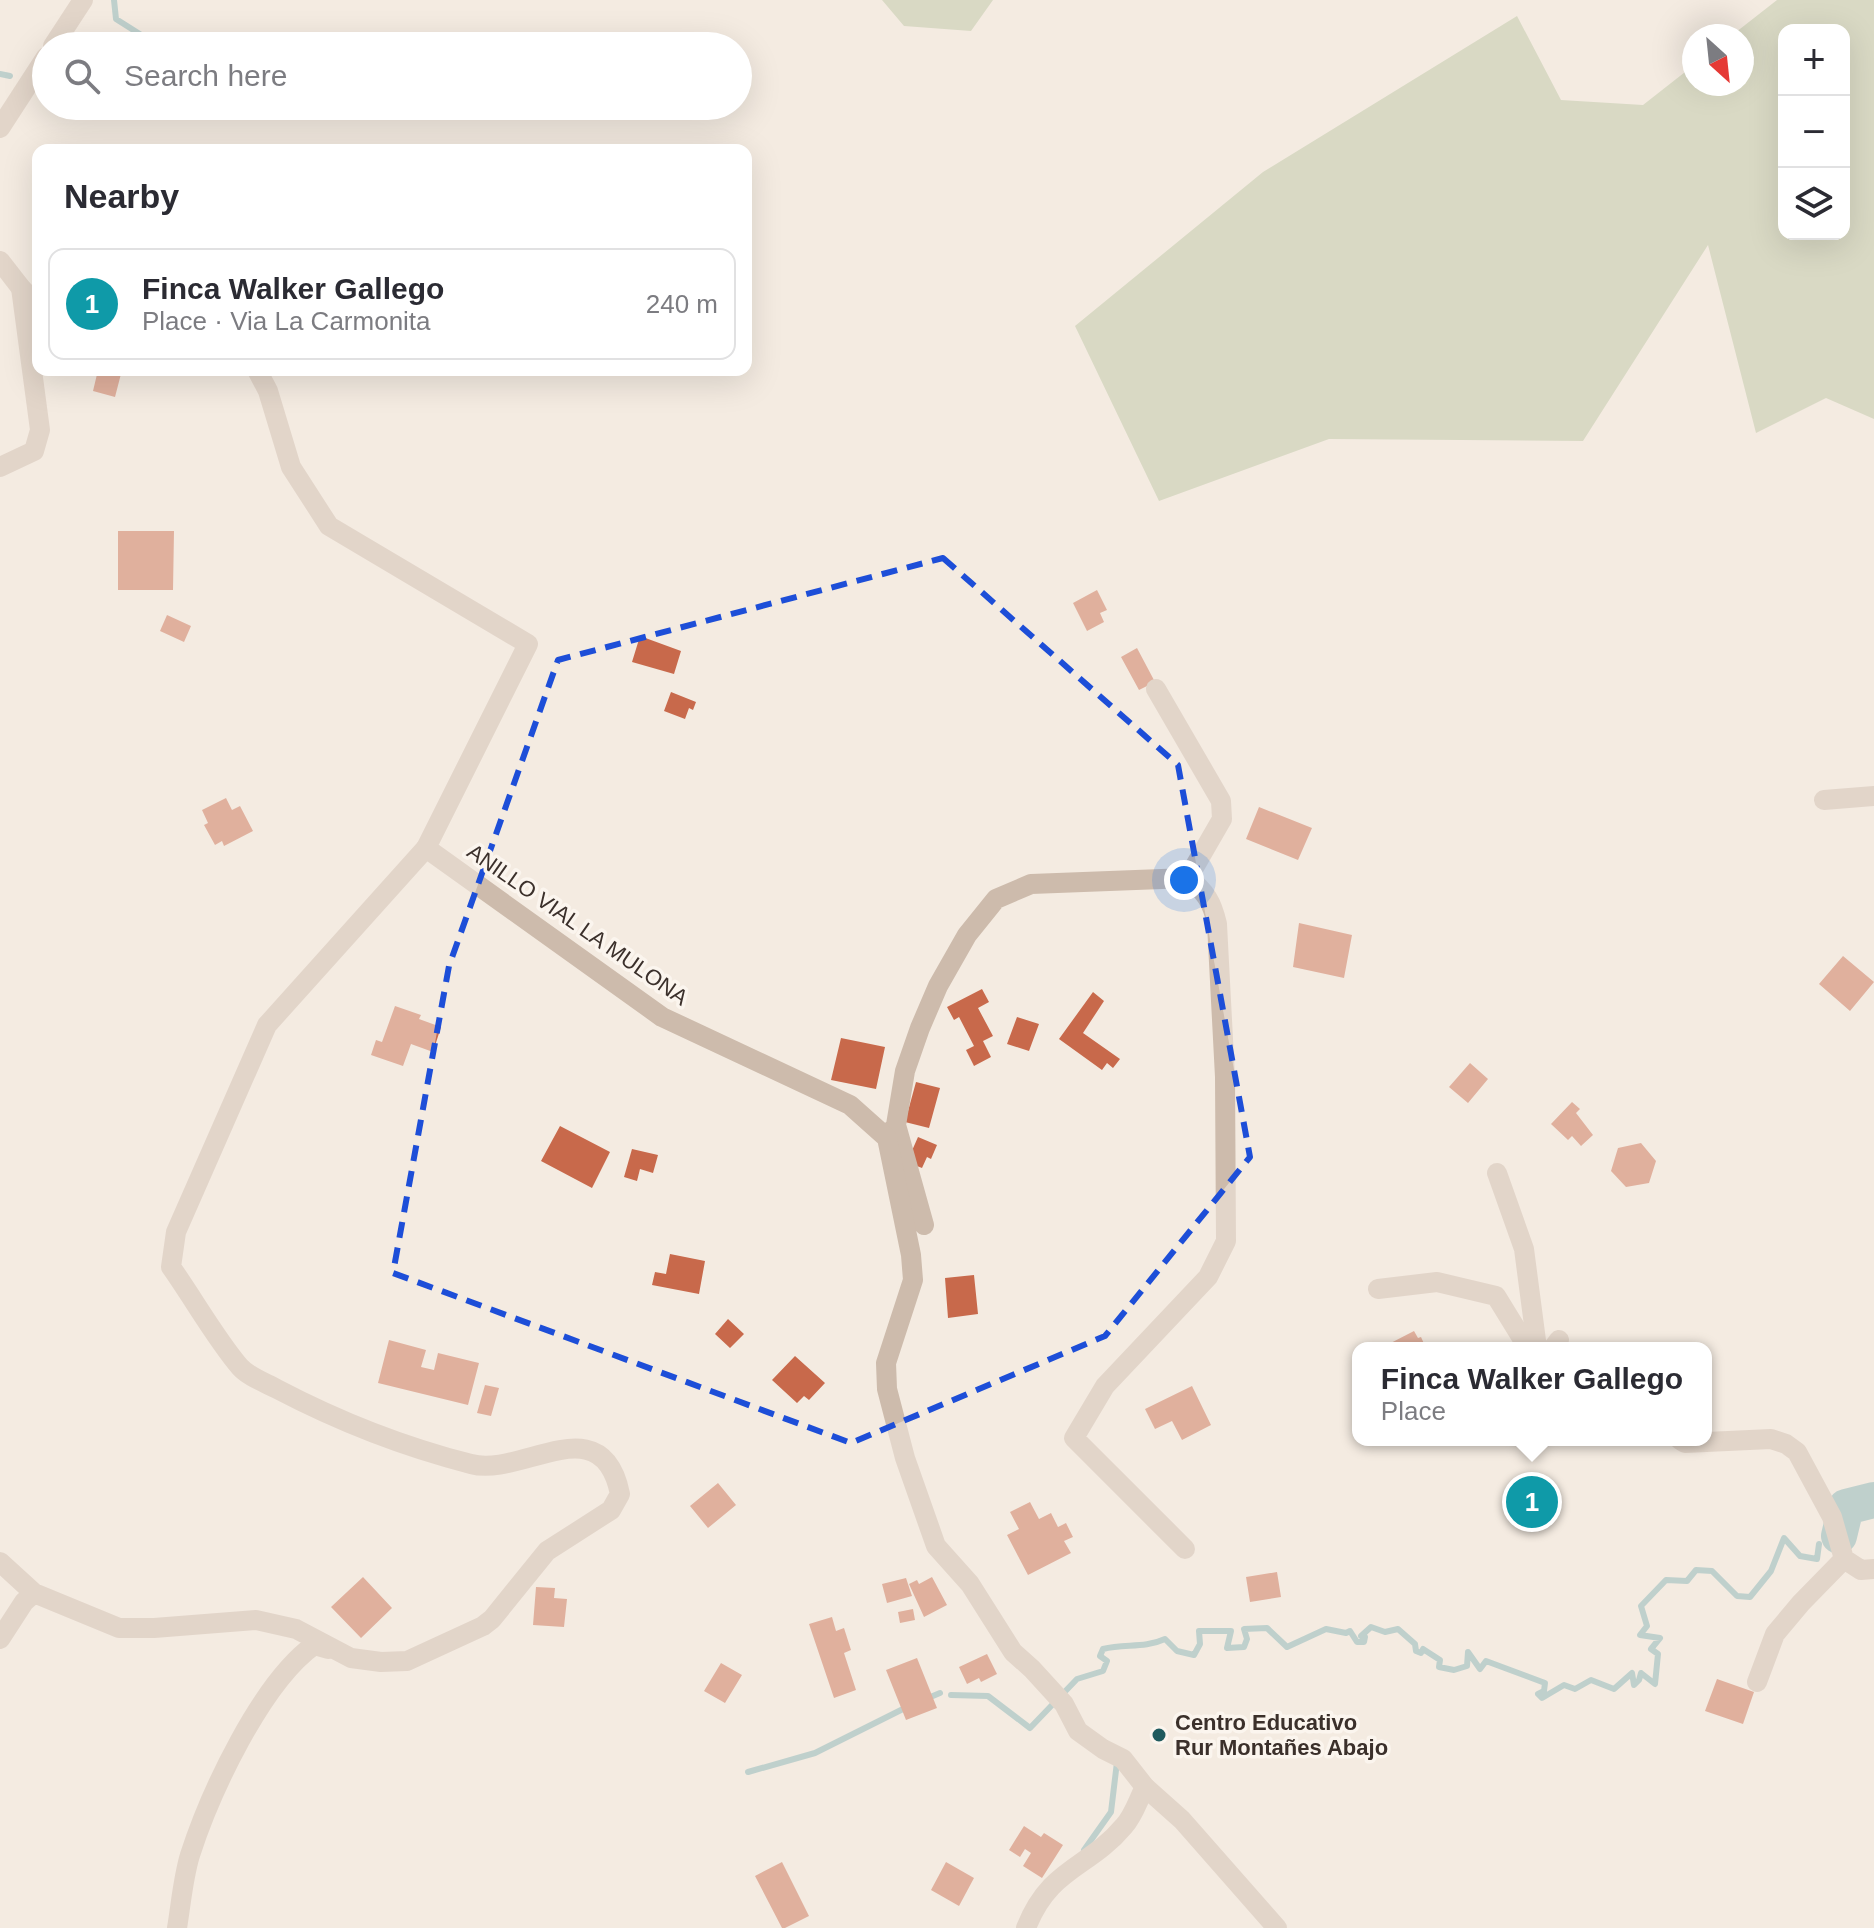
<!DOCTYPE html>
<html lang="en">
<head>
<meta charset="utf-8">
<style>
  :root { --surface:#fff; --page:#f2f2f3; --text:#2b2b33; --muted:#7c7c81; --line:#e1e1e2; --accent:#0f766e }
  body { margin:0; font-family:Helvetica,sans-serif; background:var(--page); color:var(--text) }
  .controls { position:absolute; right:24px; top:24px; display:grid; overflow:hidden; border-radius:16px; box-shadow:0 8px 32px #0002 }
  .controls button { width:72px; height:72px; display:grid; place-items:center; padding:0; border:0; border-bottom:2px solid var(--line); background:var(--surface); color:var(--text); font:40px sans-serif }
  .compass { position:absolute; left:1682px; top:24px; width:72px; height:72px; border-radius:50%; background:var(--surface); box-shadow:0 8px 32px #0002; rotate:153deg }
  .you { position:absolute; left:1184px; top:880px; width:28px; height:28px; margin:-20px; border:6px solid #fff; border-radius:50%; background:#1a73e8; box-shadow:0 0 0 12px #1a73e833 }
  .badge { display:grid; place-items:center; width:52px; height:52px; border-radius:50%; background:var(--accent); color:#fff; font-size:26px; font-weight:700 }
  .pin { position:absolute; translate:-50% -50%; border:4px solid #fff; box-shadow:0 2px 8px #0006 }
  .popup { position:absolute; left:1352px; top:1342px; width:360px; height:104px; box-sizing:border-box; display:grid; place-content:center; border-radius:16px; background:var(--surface); filter:drop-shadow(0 2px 6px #0005); font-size:26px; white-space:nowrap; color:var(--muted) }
  .popup b { font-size:30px; color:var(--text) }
  .popup::after { content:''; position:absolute; left:50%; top:100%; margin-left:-16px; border:16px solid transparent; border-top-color:var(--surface) }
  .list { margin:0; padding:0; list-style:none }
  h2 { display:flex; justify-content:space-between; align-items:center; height:104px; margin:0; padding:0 32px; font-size:34px }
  h2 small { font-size:26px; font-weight:400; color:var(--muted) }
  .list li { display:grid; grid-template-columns:52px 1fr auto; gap:24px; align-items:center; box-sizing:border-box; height:112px; margin:0 16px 16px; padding:0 16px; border:2px solid var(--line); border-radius:16px }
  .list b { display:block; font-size:30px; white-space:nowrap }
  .list p { margin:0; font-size:26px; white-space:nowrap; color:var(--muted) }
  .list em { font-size:26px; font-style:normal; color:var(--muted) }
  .icon { flex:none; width:44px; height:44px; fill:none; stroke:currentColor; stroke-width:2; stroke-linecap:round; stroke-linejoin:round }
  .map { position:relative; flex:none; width:1874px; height:1928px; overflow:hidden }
  .search { position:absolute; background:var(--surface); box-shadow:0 8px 32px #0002; left:32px; top:32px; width:720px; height:88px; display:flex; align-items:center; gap:20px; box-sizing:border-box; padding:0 28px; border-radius:44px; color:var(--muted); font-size:30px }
  .panel { position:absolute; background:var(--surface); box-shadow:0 8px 32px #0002; left:32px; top:144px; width:720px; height:232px; border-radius:16px }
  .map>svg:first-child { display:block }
</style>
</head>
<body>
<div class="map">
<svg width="1874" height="1928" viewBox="0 0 1874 1928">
  <rect width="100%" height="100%" fill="#f4ebe1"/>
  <path fill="#b8c4a0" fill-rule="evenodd" d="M882,0H993L971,31L904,26Z
    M1777,0H1874V419L1826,398L1756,433L1708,245L1583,441L1329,439L1159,501L1075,326L1263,172L1517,16L1561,100L1643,105L1694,65V84H1742V36H1731ZM1784,30H1844V234H1784Z"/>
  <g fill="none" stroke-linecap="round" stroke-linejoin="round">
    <path stroke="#7fb0b2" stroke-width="6" d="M114,0L116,19L146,38L132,46
      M0,74L10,76
      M951,1695L988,1696L1030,1728L1077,1679L1103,1671L1107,1661L1100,1656L1103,1649C1125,1643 1143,1649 1165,1639L1177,1651L1194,1655L1200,1644L1199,1631H1231L1227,1648L1244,1647L1247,1639L1244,1629L1267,1628L1287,1647L1326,1629L1346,1633L1350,1631L1357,1642H1364L1365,1637L1361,1636L1371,1627L1385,1632L1398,1629L1415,1644L1416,1651L1421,1653L1423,1649L1440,1660L1439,1667L1454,1670L1467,1666L1468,1652L1480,1669L1486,1661L1545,1683L1544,1691L1538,1694L1542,1698L1564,1685L1575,1689L1591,1680L1614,1689L1632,1673L1634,1685L1639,1680L1641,1673L1655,1684L1658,1654L1651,1649L1660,1638L1640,1635L1647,1626L1641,1606L1666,1580L1687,1581L1696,1570L1712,1571L1737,1596L1750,1597L1771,1571L1784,1538L1800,1556L1817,1559L1819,1544
      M928,1698L940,1693
      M748,1772L815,1753L907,1707
      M1084,1850L1111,1812L1117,1762"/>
    <path stroke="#7fb0b2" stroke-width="36" d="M1839,1536L1846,1507L1874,1500"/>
  </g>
  <path fill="#c8694b" d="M98,370H122L115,397L93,391Z
    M118,531H174L173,590H118Z
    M1097,590L1107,610L1100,613L1104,622L1087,631L1073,603Z
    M167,615L191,626L184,642L160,631Z
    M640,636L681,651L674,674L632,662Z
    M1137,648L1155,682L1139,690L1121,657Z
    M671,692L696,702L693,710L689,708L685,719L664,711Z
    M226,798L232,810L240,806L253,831L224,846L222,841L215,845L204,825L208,823L202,810Z
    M1259,807L1312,828L1298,860L1246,839Z
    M1299,923L1352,935L1344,978L1293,967Z
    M1843,956L1874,982L1850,1011L1819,984Z
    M982,989L989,1002L978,1008L993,1036L983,1041L991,1057L974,1066L966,1050L974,1046L959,1017L954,1020L947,1007Z
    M1093,992L1104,1001L1083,1033L1120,1059L1113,1068L1107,1063L1102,1070L1059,1039Z
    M395,1006L421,1015L419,1019L441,1027L433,1052L411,1044L403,1066L371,1055L376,1040L382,1042Z
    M1017,1017L1039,1024L1029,1051L1007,1044Z
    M841,1038L885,1047L876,1089L831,1080Z
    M1470,1063L1488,1079L1468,1103L1449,1087Z
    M916,1082L940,1088L929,1128L905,1122Z
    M1572,1102L1580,1109L1576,1113L1593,1135L1581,1146L1572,1136L1568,1140L1551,1124Z
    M560,1126L610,1152L592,1188L541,1161Z
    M918,1137L937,1145L931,1159L927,1157L922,1168L907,1162Z
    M1641,1143L1656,1161L1649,1183L1626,1187L1611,1171L1618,1148Z
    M632,1149L658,1155L653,1173L640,1169L637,1181L624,1177Z
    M670,1254L705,1261L699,1294L652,1285L655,1272L666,1274Z
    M974,1275L978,1314L948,1318L945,1278Z
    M728,1319L744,1334L730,1348L715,1334Z
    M1414,1331L1418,1338L1421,1337L1426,1348H1381Z
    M389,1340L426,1350L421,1367L434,1370L438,1353L479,1363L468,1405L378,1383Z
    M795,1356L825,1383L809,1400L804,1396L797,1403L772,1380Z
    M485,1385L499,1388L491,1416L477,1413Z
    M1192,1386L1211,1425L1182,1440L1172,1421L1155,1429L1145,1409Z
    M1541,1478L1557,1510L1523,1527L1507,1495Z
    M718,1483L736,1505L708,1528L690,1506Z
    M1030,1502L1039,1519L1051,1513L1058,1527L1066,1523L1073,1537L1064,1541L1071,1553L1028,1575L1007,1535L1019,1529L1010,1512Z
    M1277,1572L1281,1597L1250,1602L1246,1577Z
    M363,1577L392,1608L361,1638L331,1607Z
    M932,1577L947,1605L924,1617L909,1584L917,1580L919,1584Z
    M906,1578L912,1596L887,1603L882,1584Z
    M536,1587L555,1588L554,1598L567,1599L564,1627L533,1625Z
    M913,1609L915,1620L900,1623L898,1612Z
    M832,1617L836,1631L844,1628L851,1650L844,1653L856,1690L834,1698L809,1624Z
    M987,1654L997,1674L981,1682L979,1678L967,1684L959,1667Z
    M917,1658L937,1708L906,1720L886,1670Z
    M721,1663L742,1675L725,1703L704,1691Z
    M1717,1679L1754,1692L1743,1724L1705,1711Z
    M1024,1826L1041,1837L1044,1833L1063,1845L1042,1878L1023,1866L1031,1853L1025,1849L1020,1857L1009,1850Z
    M782,1862L809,1916L785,1928H782L755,1876Z
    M946,1862L974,1878L959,1906L931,1890Z"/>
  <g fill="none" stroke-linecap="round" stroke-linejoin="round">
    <path stroke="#cdbbac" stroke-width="20" d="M0,467L34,451L40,430L21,288
      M1156,689L1221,801L1222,819L1188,878
      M1824,800L1874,796
      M896,1125L924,1225
      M887,1138L896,1125L905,1071L920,1028L938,986L967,935L996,899L1031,884L1188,878C1206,892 1212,902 1217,924L1225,1077L1226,1241L1208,1277L1105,1386L1074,1438L1185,1549
      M1497,1173L1524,1249L1537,1348
      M1378,1289L1437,1282L1496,1296L1528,1348
      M1553,1348L1559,1340
      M1680,1440L1685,1443L1771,1439L1786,1444L1797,1452L1832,1517L1844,1559L1861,1570L1874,1569
      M0,1562L34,1593
      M0,1639L24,1602L34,1593L119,1628H154L256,1620L296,1629L351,1658L381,1662L407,1661L483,1626L492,1619L547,1551L611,1510L620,1494C602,1404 521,1478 471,1464C404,1447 338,1421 277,1389C266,1383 249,1377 240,1367C216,1339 193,1298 171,1267L176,1232L267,1025L426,848
      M1757,1682L1775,1634L1801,1603L1844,1559
      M177,1928C181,1904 183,1878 190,1855C210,1793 261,1683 314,1645L328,1649
      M1026,1928C1050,1867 1088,1869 1124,1826C1134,1815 1138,1800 1145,1787"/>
    <path stroke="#cdbbac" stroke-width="20" d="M53,46L83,0
      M0,128L46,57
      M0,261L21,288L38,305
      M257,370L268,391L291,467L329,526L528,644L426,848L662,1017L850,1105L887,1138L911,1255L913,1280L886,1363L887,1389L905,1458L936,1546L970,1584L1013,1652L1032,1669L1064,1704L1078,1731L1103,1749L1123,1759L1145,1787L1182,1820L1277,1928"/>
  </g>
  <path d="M0 0H1874V1928H0ZM943,558L1178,765L1250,1157L1105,1336L851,1443L393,1273L449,966L558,660Z" fill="#f4ebe1" fill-opacity=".55" fill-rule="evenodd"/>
  <path fill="none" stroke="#1d4ed8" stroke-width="6" stroke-dasharray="16 10" stroke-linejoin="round" d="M943,558L1178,765L1250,1157L1105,1336L851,1443L393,1273L449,966L558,660Z"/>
  <circle fill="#1f5a5e" stroke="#fbf5ee" stroke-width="3" cx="1159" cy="1735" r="8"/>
  <g text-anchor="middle" stroke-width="7" stroke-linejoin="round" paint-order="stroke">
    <g font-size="22" fill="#3b302b" stroke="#fbf5ee">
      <text transform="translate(578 924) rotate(35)" y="8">ANILLO VIAL LA MULONA</text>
    </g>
    <g font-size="22" font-weight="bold" fill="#3b302b" stroke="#fbf5ee" text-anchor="start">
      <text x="1175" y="1730">Centro Educativo<tspan x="1175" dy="25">Rur Montañes Abajo</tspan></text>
    </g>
  </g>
</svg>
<div class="controls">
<button>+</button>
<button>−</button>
<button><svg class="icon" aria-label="layers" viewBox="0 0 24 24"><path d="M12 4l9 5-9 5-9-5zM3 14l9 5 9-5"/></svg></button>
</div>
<svg class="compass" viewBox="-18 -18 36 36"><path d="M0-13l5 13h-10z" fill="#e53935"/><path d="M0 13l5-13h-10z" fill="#7c7c81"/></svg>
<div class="you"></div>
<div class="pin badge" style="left:1532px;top:1502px;background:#0f9aa8">1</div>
<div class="popup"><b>Finca Walker Gallego</b>Place</div>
<div class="search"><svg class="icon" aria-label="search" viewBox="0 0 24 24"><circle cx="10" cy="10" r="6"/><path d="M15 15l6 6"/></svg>Search here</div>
<section class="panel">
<h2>Nearby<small></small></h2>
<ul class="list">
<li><span class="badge" style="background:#0f9aa8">1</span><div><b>Finca Walker Gallego</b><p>Place · Via La Carmonita</p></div><em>240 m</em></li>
</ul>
</section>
</div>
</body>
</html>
